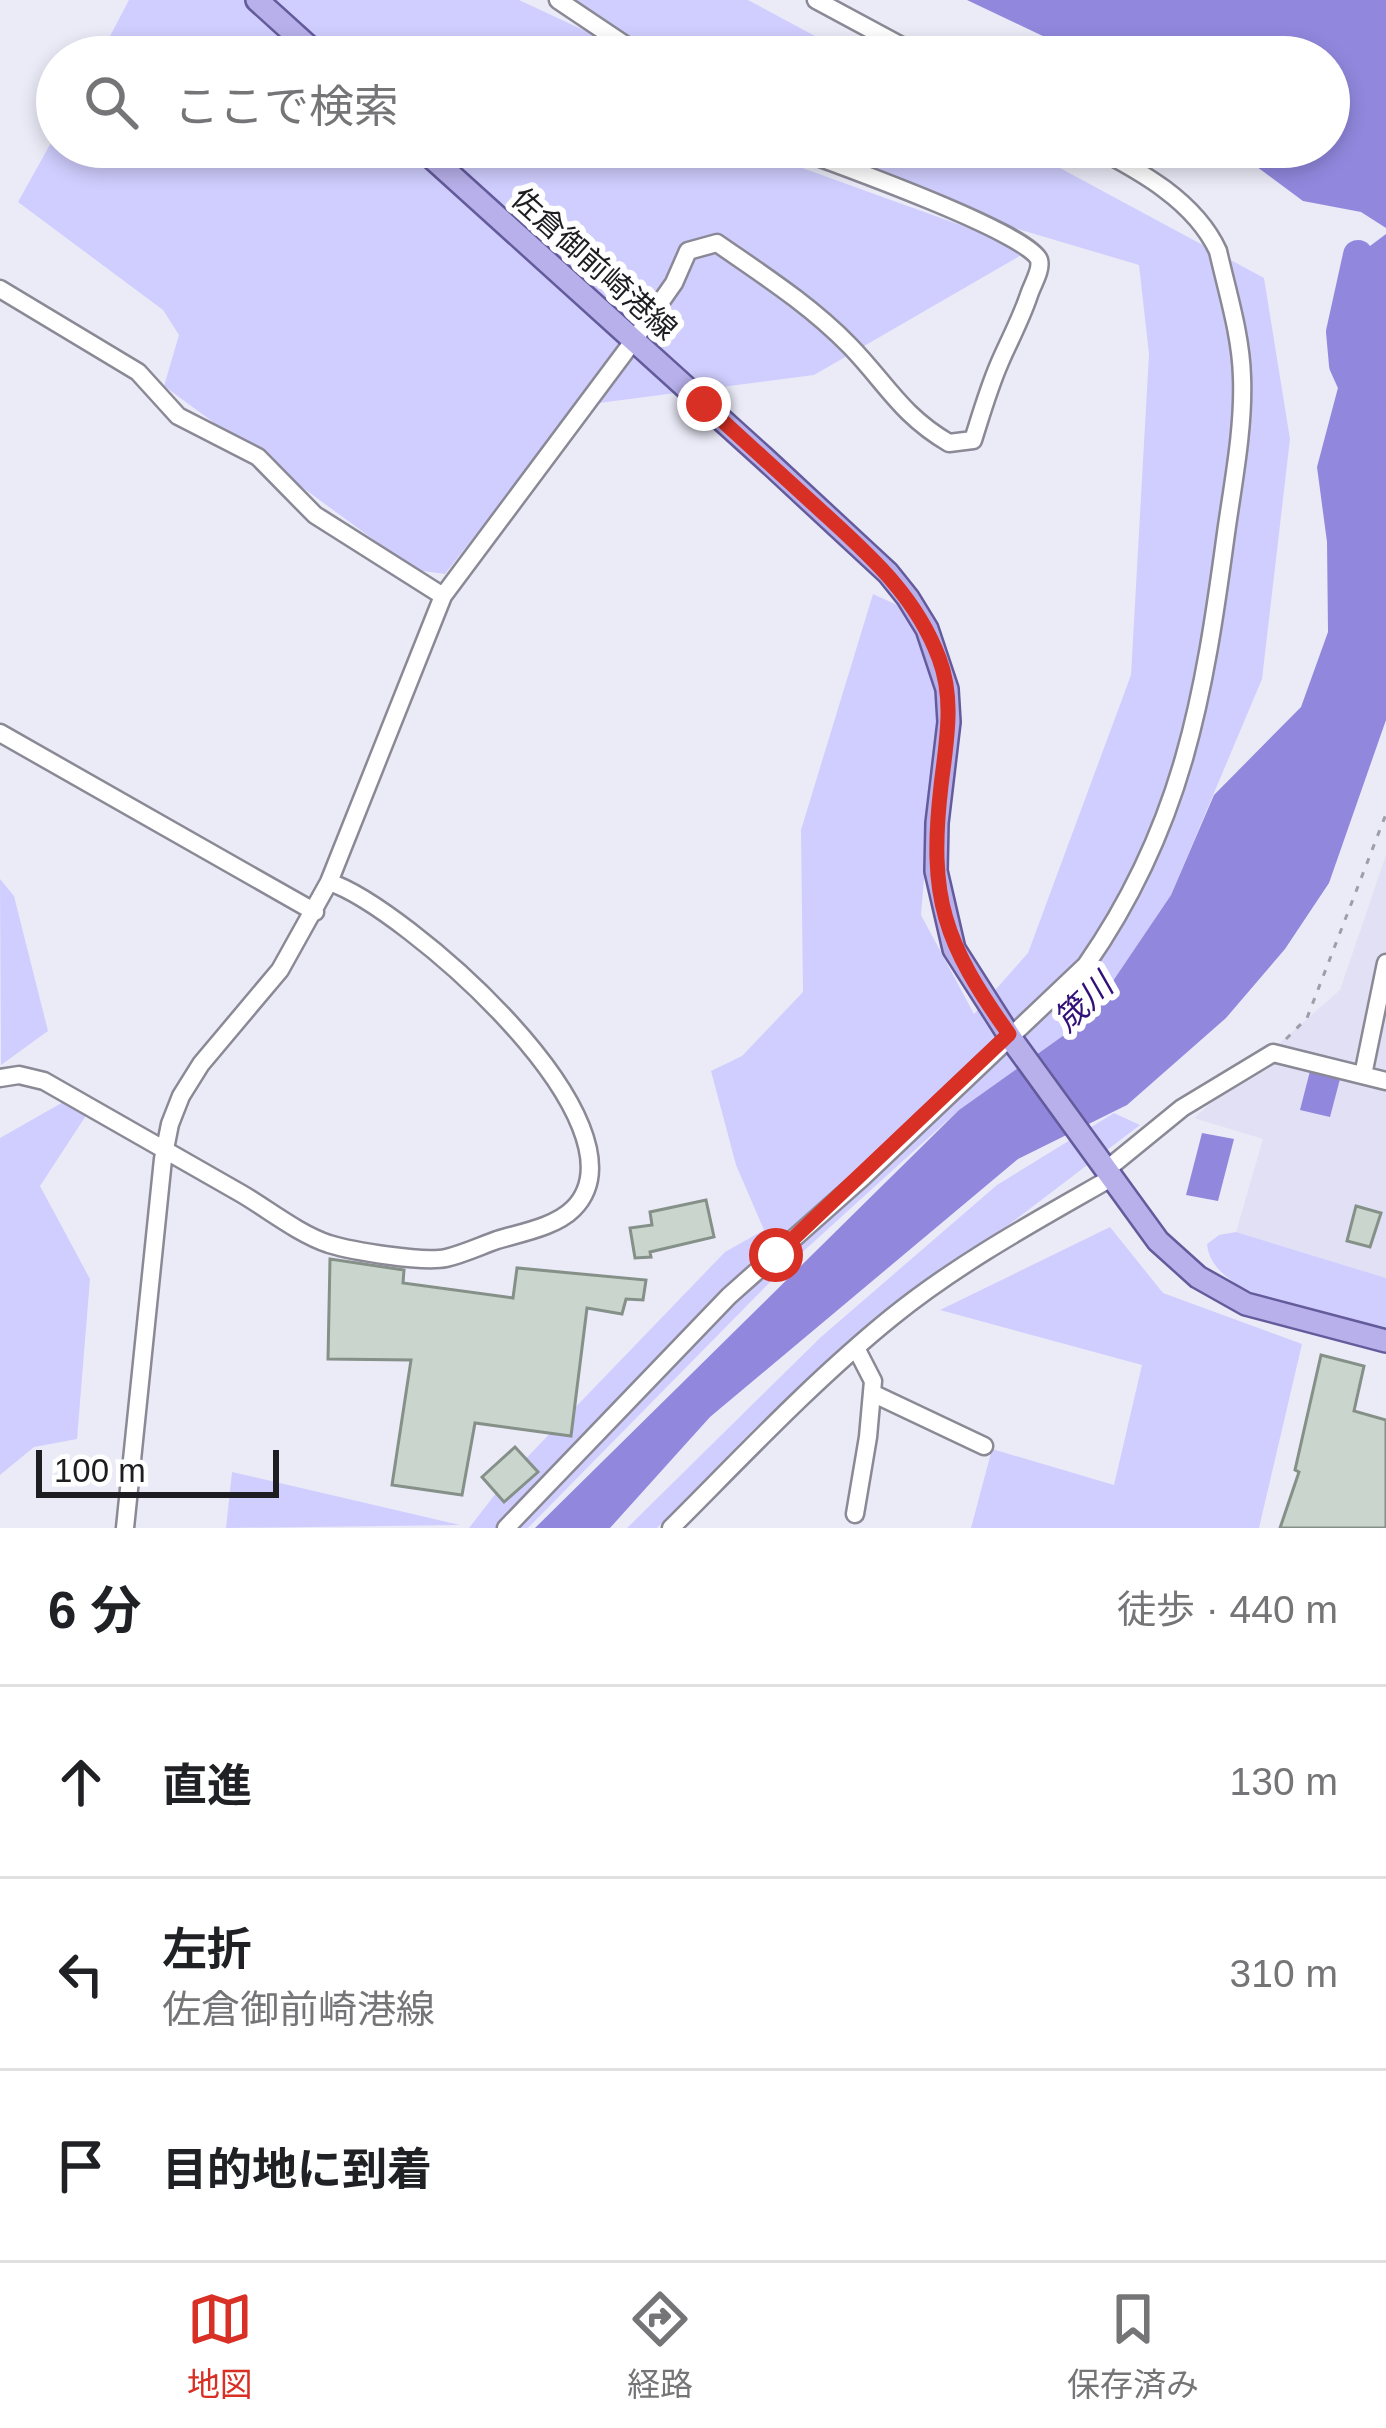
<!DOCTYPE html>
<html lang="ja">
<head>
<meta charset="utf-8">
<style>
  :root { --surface:#fff; --page:#f2f2f2; --text:#202124; --muted:#757577; --line:#e0e0e0; --accent:#d93025 }
  body { margin:0; font-family:Arial,"Noto Sans JP",sans-serif; background:var(--page); color:var(--text) }
  .scale { position:absolute; left:36px; bottom:30px; width:243px; box-sizing:border-box; padding-left:12px; border:6px solid #1d1d22; border-top:0; font-size:33px; line-height:42px; white-space:nowrap; color:#1d1d22; -webkit-text-stroke:9px #fff; paint-order:stroke }
  .stop { position:absolute; width:36px; height:36px; margin:-27px; border:9px solid #d93025; border-radius:50%; background:#fff }
  .stop.end { background:#d93025; border-color:#fff; box-shadow:0 3px 12px #0008 }
  .list { margin:0; padding:0; list-style:none }
  h2 { display:flex; justify-content:space-between; align-items:center; height:156px; margin:0; padding:0 48px; font-size:51px }
  h2 small { font-size:39px; font-weight:400; color:var(--muted) }
  .list li { display:grid; grid-template-columns:78px 1fr auto; gap:36px; align-items:center; box-sizing:border-box; height:192px; padding:0 48px; border-top:3px solid var(--line) }
  .list b { display:block; font-size:45px; white-space:nowrap }
  .list p { margin:0; font-size:39px; white-space:nowrap; color:var(--muted) }
  .list em { font-size:39px; font-style:normal; color:var(--muted) }
  .icon { flex:none; width:66px; height:66px; fill:none; stroke:currentColor; stroke-width:2; stroke-linecap:round; stroke-linejoin:round }
  .map { position:relative; flex:none; width:1386px; height:1528px; overflow:hidden }
  .search { position:absolute; background:var(--surface); box-shadow:0 6px 18px #0003; left:36px; right:36px; top:36px; height:132px; display:flex; align-items:center; gap:30px; box-sizing:border-box; padding:0 42px; border-radius:66px; color:var(--muted); font-size:45px }
  .sheet { height:732px; background:var(--surface) }
  nav { display:flex; justify-content:space-around; align-items:center; box-sizing:border-box; height:168px; border-top:3px solid var(--line); background:var(--surface); font-size:33px; color:var(--muted) }
  nav a { display:grid; justify-items:center; gap:6px }
  nav .on { color:var(--accent) }
  .map>svg:first-child { display:block }
</style>
</head>
<body>
<div class="map">
<svg width="1386" height="1528" viewBox="0 0 1386 1528">
  <rect width="100%" height="100%" fill="#ebebf8"/>
  <path fill="#e1e0f4" d="M1386,855V1278L1236,1232L1263,1139L1194,1118L1340,990Z"/>
  <path fill="#d0cefe" d="M129,0H519L633,53L556,0H748L854,57H99Z
    M57,132V147H744L1030,250L814,375L576,406L445,574L415,570L164,386L179,335L163,310L18,202Z
    M790,147H1021L1264,278L1290,439L1262,679L1171,895L1088,1018L959,1110L774,1278L528,1528H469L510,1475L725,1252L764,1230L736,1165L711,1071L742,1056L803,992L801,830L873,594L919,615L939,700L921,915L974,1014L1028,953L1131,675L1149,354L1139,265L981,218Z
    M0,879L14,896L48,1031L1,1065Z
    M65,1101L87,1114L40,1186L90,1279L77,1439L34,1447L0,1475V1138Z
    M1114,1113L1140,1125L1007,1226L903,1297L753,1430L657,1528H627L821,1337L997,1185Z
    M1110,1227L1163,1293L1302,1344L1259,1528H971L992,1449L1114,1485L1142,1365L940,1310Z
    M1236,1232L1386,1278V1327C1340,1316 1212,1302 1207,1244L1219,1235Z
    M232,1472L460,1525L226,1528Z"/>
  <path fill="#9188de" d="M967,0H1386V228L1361,212L1303,201L1230,147H1329V57H1087Z
    M1386,234V720L1329,883L1285,949L1226,1018L1127,1105L1018,1159L710,1417L610,1528H535L959,1110L1088,1018L1171,895L1214,795L1301,707L1328,632L1327,542L1317,467L1344,365L1341,332L1358,255Z
    M1310,1071L1340,1079L1330,1117L1300,1110Z
    M1202,1133L1234,1139L1218,1201L1186,1195Z"/>
  <g fill="none" stroke-linecap="round" stroke-linejoin="round">
    <path stroke="#9188de" stroke-width="30" d="M1358,255L1341,332L1344,365L1386,459"/>
  </g>
  <path fill="#c9d5cd" stroke="#859088" stroke-width="3" d="M706,1200L714,1237L650,1252L651,1257L635,1258L630,1228L652,1225L650,1212Z
    M1356,1206L1381,1213L1370,1247L1347,1241Z
    M330,1259L404,1270L403,1283L513,1298L517,1268L646,1280L643,1300L626,1299L622,1314L587,1308L571,1436L475,1423L462,1495L392,1485L411,1360L328,1359Z
    M1321,1355L1364,1366L1354,1411L1386,1420V1528H1280L1299,1472L1295,1470Z
    M515,1447L538,1472L504,1502L482,1477Z"/>
  <g fill="none" stroke-linecap="round" stroke-linejoin="round">
    <g stroke="#8a8995" stroke-width="21">
      <path id="minor" d="M558,0L643,57
        M816,0L922,57
        M0,289L138,372L178,416L258,457L315,515L443,596
        M0,733L315,912
        M1363,1075L1386,963
        M0,1078L19,1075L44,1081C110,1119 176,1156 242,1194C269,1210 299,1234 329,1244C352,1251 423,1263 446,1258C463,1254 480,1246 497,1240C520,1233 555,1227 573,1209C657,1126 403,906 329,882
        M1106,1170L1182,1108L1273,1053L1386,1081
        M872,1393L984,1446
        M855,1514L868,1437L873,1381L856,1348
        M125,1528L163,1159L170,1124L181,1096L201,1064L280,970L329,882L443,596L634,340L674,283L688,251L717,243C763,275 810,305 850,346C886,383 901,415 949,443L973,440C981,415 989,387 1000,362C1010,339 1021,319 1029,295C1032,285 1042,270 1039,260C1031,233 826,160 790,147
        M506,1528L729,1296L863,1177L1086,965C1183,826 1204,696 1226,533C1233,483 1244,428 1242,377C1241,335 1227,291 1218,251C1195,201 1140,171 1094,147
        M671,1528C743,1456 813,1381 892,1317C960,1262 1036,1221 1111,1178"/>
    </g>
    <g stroke="#635b9b" stroke-width="26">
      <path id="major" d="M257,0L320,57
        M420,147L764,458L888,573L908,598L927,629L947,689L949,722L937,823L936,871L954,949L1012,1040L1158,1241L1198,1277L1246,1304L1386,1341"/>
    </g>
    <path stroke="#9e9ea8" stroke-width="3" stroke-dasharray="6 9" stroke-linecap="butt" d="M1286,1039L1307,1018L1386,814"/>
    <use href="#minor" stroke="#fff" stroke-width="16"/>
    <use href="#major" stroke="#b8b0ea" stroke-width="21"/>
  </g>
  <g fill="none" stroke-linecap="round" stroke-linejoin="round">
    <path stroke="#d93025" stroke-width="15" d="M704,404C742,439 781,474 819,509C868,554 915,594 939,658C955,700 946,743 941,786C928,898 944,943 1009,1034L776,1255"/>
  </g>
  <g text-anchor="middle" stroke-width="12" stroke-linejoin="round" paint-order="stroke">
    <g font-size="30" fill="#1d1d22" stroke="#fff">
      <text transform="translate(594 264) rotate(42)" y="10">佐倉御前崎港線</text>
    </g>
    <g font-size="33" font-style="italic" fill="#311077" stroke="#fff">
      <text transform="translate(1083 1002) rotate(-44)" y="12">筬川</text>
    </g>
  </g>
</svg>
<div class="scale">100 m</div>
<div class="stop" style="left:776px;top:1255px"></div>
<div class="stop end" style="left:704px;top:404px"></div>
<div class="search"><svg class="icon" aria-label="search" viewBox="0 0 24 24"><circle cx="10" cy="10" r="6"/><path d="M15 15l6 6"/></svg>ここで検索</div>
</div>
<section class="sheet">
<h2>6 分<small>徒歩 · 440 m</small></h2>
<ul class="list">
<li><svg class="icon" aria-label="ahead" viewBox="0 0 24 24"><path d="M12 20V5M6 11l6-6 6 6"/></svg><div><b>直進</b></div><em>130 m</em></li>
<li><svg class="icon" aria-label="left" viewBox="0 0 24 24"><path d="M17 20v-9H6M10 6l-5 5 5 5"/></svg><div><b>左折</b><p>佐倉御前崎港線</p></div><em>310 m</em></li>
<li><svg class="icon" aria-label="arrive" viewBox="0 0 24 24"><path d="M6 21V4h12l-3 4 3 4H6"/></svg><div><b>目的地に到着</b></div></li>
</ul>
</section>
<nav>
<a class="on"><svg class="icon" aria-label="map" viewBox="0 0 24 24"><path d="M3 6l6-2 6 2 6-2v14l-6 2-6-2-6 2zM9 4v14M15 6v14"/></svg>地図</a>
<a><svg class="icon" aria-label="directions" viewBox="0 0 24 24"><path d="M12 3l9 9-9 9-9-9zM9 14v-3h6M13 9l2 2-2 2"/></svg>経路</a>
<a><svg class="icon" aria-label="saved" viewBox="0 0 24 24"><path d="M7 4h10v16l-5-4-5 4z"/></svg>保存済み</a>
</nav>
</body>
</html>
